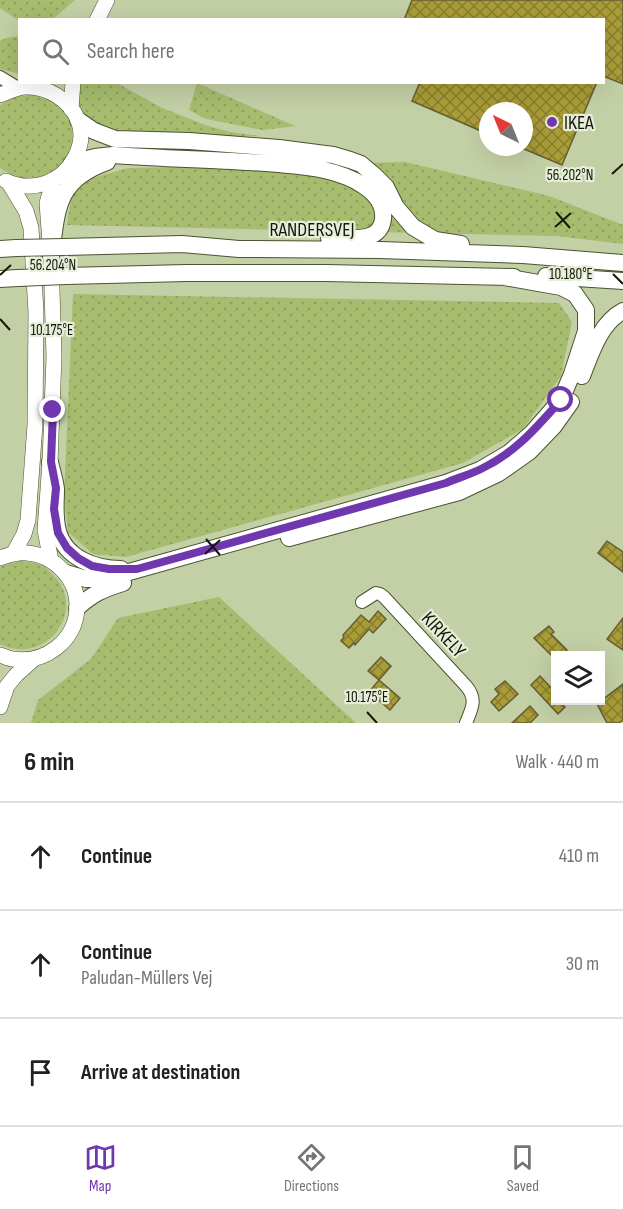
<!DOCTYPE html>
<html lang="en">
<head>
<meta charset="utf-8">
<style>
  :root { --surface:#fff; --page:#f2f2f2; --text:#202124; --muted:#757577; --line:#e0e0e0; --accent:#6f38ae }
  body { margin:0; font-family:"Sofia Sans Condensed",sans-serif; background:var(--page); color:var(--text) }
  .controls { position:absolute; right:18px; bottom:18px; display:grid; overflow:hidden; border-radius:0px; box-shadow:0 6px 24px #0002 }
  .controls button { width:54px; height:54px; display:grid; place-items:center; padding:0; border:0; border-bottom:2px solid var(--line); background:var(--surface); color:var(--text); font:30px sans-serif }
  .compass { position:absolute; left:479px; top:102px; width:54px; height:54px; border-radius:50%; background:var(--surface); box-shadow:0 6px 24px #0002; rotate:317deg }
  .stop { position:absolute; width:18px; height:18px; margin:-14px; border:4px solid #6f38ae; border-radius:50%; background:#fff }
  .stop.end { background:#6f38ae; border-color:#fff; box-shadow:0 2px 6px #0008 }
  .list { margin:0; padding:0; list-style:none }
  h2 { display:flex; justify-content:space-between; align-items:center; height:78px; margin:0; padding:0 24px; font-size:26px }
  h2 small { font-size:20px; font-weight:400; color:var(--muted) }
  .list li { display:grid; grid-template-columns:39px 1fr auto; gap:18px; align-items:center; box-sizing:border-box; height:108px; padding:0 24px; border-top:2px solid var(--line) }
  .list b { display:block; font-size:22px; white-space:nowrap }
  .list p { margin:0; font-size:20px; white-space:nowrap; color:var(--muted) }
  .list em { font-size:20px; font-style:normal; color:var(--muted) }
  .icon { flex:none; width:33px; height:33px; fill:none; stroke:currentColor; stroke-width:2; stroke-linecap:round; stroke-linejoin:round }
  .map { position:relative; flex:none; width:623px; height:723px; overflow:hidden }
  .search { position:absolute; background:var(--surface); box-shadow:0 6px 24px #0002; left:18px; right:18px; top:18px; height:66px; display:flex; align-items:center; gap:15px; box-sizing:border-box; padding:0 21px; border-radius:0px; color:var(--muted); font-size:22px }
  .sheet { height:402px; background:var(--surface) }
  nav { display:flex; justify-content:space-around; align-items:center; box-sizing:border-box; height:84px; border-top:2px solid var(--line); background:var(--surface); font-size:16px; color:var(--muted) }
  nav a { display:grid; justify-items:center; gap:3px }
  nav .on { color:var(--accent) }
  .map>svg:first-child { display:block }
</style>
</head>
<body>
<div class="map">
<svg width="623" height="723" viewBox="0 0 623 723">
  <defs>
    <pattern id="grass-dots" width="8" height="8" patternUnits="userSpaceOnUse" patternTransform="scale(1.5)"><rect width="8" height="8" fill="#a7bc6e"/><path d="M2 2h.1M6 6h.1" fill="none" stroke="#8fa15e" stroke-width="1.8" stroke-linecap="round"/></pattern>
    <pattern id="building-cross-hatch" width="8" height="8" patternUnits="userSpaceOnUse" patternTransform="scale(1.5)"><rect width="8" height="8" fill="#aa9d38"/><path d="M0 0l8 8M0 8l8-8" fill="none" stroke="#897f2d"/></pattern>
  </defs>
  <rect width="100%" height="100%" fill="#c3cfa5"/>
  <path fill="url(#grass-dots)" d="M0,0H75L53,19L20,20L19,21L0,8Z
    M19,36H20L19,74L0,69V41L6,38Z
    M77,83H117L160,107L205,125L230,132L259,136C228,137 105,139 86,118C77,108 78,94 77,83Z
    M197,83L295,126L263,130L206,119L189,110Z
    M28,95C32,95 38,95 42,97C87,110 81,173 35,178C27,179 19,178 12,175C8,173 4,170 0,168V105L13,97Z
    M405,162L549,196L623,225V244L557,236L67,225L72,191L88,179L129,168Z
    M73,294L559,303L572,322L561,376L523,429L463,463L126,557L93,554L68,532L64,496Z
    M21,561C26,562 31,562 35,563C43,565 49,570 54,576C88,611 45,667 0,644V567L7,564Z
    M219,597L356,723H31L38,700L91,659L118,618Z"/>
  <path fill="url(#building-cross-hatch)" stroke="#635e36" stroke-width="1.5" d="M412,0H623V84L603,76V20H404Z
    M420,82H597L562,165L524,149V111H488V134L412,101Z
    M607,541L623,552V572L598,553Z
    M378,611L386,619L373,633L369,629L355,645L354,643L349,648L341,641L344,637L343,635L361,615L369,622Z
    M623,618V650L607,639Z
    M549,626L554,632L551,634L567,650L561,656H552L534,638Z
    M381,657L391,666L379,680L368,671Z
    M540,676L555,692L552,694L555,698V700H558L565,707L558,714L531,685Z
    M379,680L400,698L390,710L369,692Z
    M505,681L518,694L499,711L491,702L499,694L495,689Z
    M623,684V720L619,723H607L597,704Z
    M530,706L538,715L530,723H512Z"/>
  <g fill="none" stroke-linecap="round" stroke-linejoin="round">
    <g stroke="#4a542f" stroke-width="14">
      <path id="minor" d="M0,77L18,88
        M362,602L376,593L380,594L384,597L467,687C477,700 472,708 466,723"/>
    </g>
    <g stroke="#4a542f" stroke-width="16">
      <path id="tertiary" d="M97,20L107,0
        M0,95C8,92 17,87 26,87C47,86 70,100 78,120C88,145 70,175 46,183C32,188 19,187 6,181
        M71,109L73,82
        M9,183L26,211L31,228L36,312L35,425L28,520L24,534L13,554
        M0,558C9,555 17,552 27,553C55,555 79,580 77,609C75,641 45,664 13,659C9,659 4,656 0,655
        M51,561L45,530L50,462L54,357L51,256L47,203L54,180
        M0,707L7,686L16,675L34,659"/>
    </g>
    <g stroke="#4a542f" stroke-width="18">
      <path id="secondary" d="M78,120L94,131L115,139L189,141L279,148L333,155L350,160L361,164L374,175L386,187L396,207L413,227L435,240L461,244
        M72,163L95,157L113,155C153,158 192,159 232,161C263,163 294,164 324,170C347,175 386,190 383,219C382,227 378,233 370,236C357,240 342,238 329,238
        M64,247L182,244L239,249L380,250L523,255L623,263
        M0,249L16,248
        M51,256C57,209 56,180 107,162
        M66,276L186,273H326L514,277
        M546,276L623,281
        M0,279L18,278
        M582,376C591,353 600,323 623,311
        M50,462C52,471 55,480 56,489C56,504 54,516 58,531C65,558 95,569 121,569
        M289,538L459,492L499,473L529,452L554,426L571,402
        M66,573L86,579H104L446,483L480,470L509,453L532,433L561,400L572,374L586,331V310L575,294L561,287L504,277
        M77,608C92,594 103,589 123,583"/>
    </g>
    <use href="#minor" stroke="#fff" stroke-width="12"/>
    <use href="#tertiary" stroke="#fff" stroke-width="15"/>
    <use href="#secondary" stroke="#fff" stroke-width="16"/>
    <g stroke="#4a542f" stroke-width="18" stroke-linecap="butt">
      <path id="secondary-bridge" d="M16,248L64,247
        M18,278L66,276"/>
    </g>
    <use href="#secondary-bridge" stroke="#fff" stroke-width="16"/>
  </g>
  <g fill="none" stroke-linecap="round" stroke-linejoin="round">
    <path stroke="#6f38ae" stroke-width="8" d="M53,410L51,462L56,488L54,509L58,533L67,548L78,558L92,566L109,569H137L446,483C457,478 469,475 481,469C515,453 536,428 561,400"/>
  </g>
  <path fill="none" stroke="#141809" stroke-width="2" d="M612,174L623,164M556,212L570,228M555,227L571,213M613,274L623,284M0,275L11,265M0,319L10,330M206,539L220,555M205,554L220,540M367,712L377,723"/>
  <circle fill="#6f38ae" stroke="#e6edd8" stroke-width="2" cx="552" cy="122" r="6"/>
  <g text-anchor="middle" stroke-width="4.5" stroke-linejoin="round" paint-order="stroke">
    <g font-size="20" fill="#141809" stroke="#e6edd8" text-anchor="start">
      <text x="564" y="129">IKEA</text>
    </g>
    <g font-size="20" fill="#141809" stroke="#e6edd8">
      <text x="312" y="236">RANDERSVEJ</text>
      <text transform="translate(444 634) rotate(47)" y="7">KIRKELY</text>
    </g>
  </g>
  <g font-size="15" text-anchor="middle" fill="#141809" stroke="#e6edd8" stroke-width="4.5" stroke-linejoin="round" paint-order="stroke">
    <text x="570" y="180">56.202°N</text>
    <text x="53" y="270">56.204°N</text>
    <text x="571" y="279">10.180°E</text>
    <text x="52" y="335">10.175°E</text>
    <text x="367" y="702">10.175°E</text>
  </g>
</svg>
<div class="controls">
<button><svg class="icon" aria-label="layers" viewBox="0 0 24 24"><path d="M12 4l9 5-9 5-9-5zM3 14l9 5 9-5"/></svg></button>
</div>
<svg class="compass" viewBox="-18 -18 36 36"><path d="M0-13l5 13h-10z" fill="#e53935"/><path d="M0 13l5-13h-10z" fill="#757577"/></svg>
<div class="stop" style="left:561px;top:400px"></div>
<div class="stop end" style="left:53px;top:410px"></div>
<div class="search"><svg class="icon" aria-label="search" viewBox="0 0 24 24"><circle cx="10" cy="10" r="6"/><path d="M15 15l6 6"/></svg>Search here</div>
</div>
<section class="sheet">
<h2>6 min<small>Walk · 440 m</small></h2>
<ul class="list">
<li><svg class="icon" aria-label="ahead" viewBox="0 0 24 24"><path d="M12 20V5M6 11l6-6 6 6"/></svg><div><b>Continue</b></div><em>410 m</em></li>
<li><svg class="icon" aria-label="ahead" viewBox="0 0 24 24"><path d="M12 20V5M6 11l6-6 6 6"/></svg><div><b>Continue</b><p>Paludan-Müllers Vej</p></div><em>30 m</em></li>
<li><svg class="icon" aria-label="arrive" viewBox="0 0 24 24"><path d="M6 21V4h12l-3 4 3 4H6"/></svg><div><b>Arrive at destination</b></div></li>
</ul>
</section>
<nav>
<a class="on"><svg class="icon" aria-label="map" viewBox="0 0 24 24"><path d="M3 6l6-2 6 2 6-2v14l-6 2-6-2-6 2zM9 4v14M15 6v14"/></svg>Map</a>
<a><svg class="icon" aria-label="directions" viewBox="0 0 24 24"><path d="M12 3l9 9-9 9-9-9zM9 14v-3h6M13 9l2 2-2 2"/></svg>Directions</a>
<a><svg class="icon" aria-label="saved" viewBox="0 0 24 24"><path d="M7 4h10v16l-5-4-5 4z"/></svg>Saved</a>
</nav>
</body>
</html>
